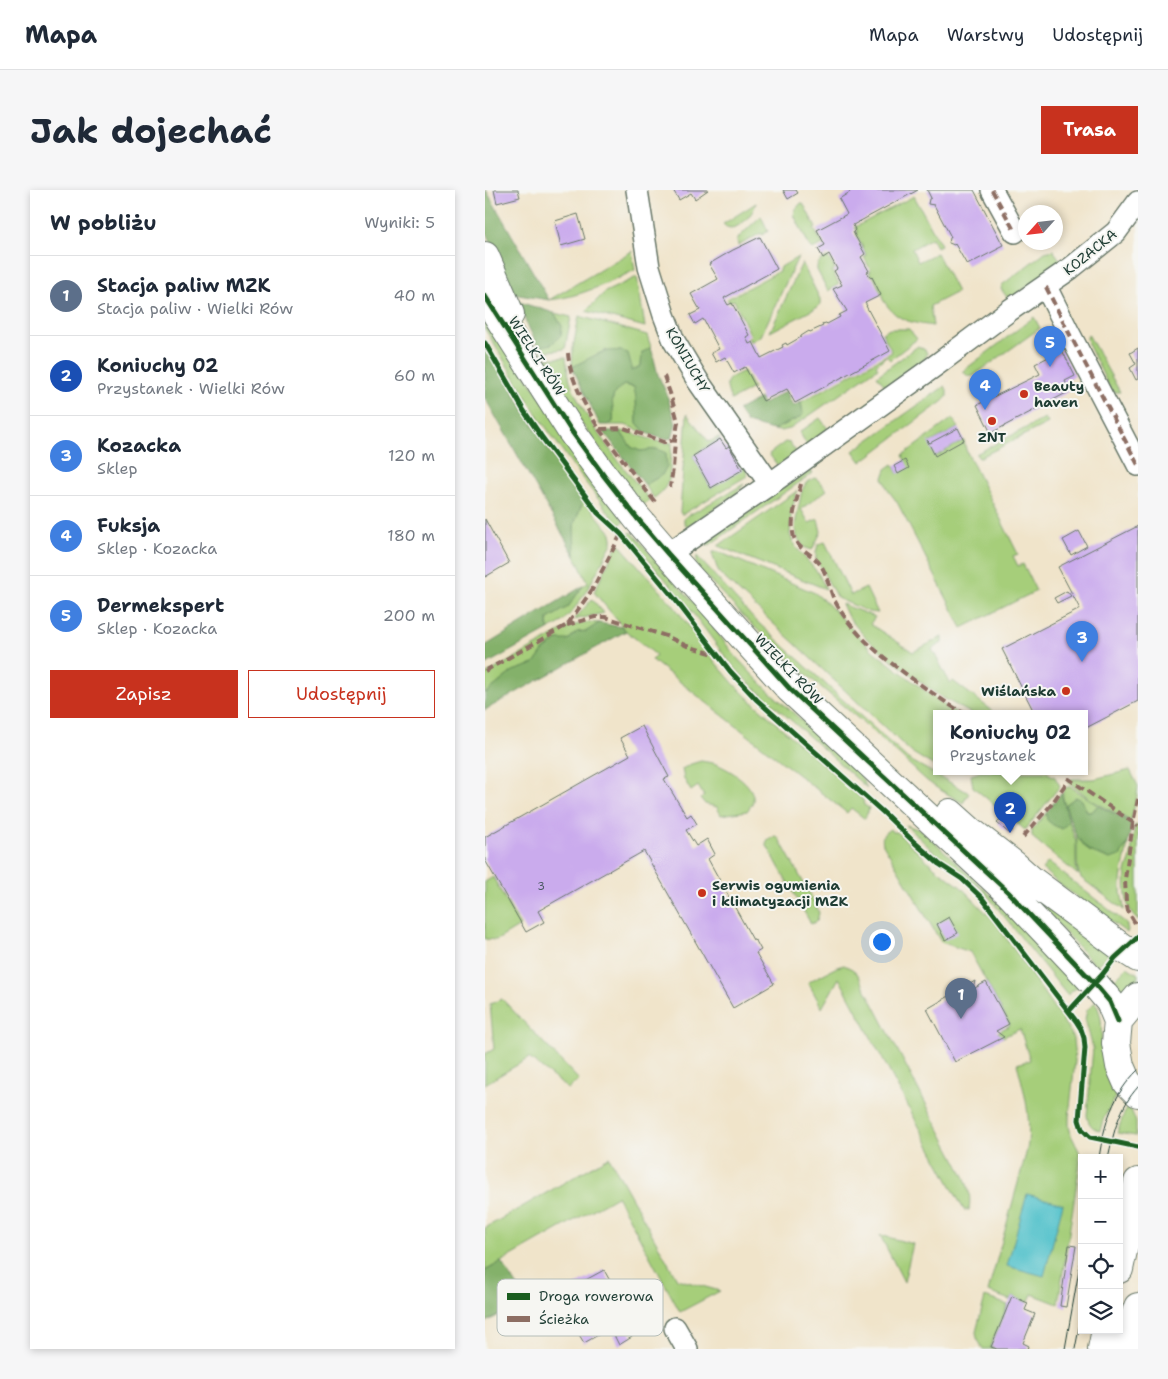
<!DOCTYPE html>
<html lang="pl">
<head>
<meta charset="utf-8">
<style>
  :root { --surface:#fff; --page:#f6f6f7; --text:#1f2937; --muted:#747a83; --line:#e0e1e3; --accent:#c8321e }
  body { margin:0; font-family:"Shantell Sans",sans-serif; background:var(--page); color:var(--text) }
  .controls { position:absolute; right:15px; bottom:15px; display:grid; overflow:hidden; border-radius:0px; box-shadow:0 2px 8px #0003 }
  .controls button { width:45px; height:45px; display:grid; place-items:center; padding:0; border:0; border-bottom:1px solid var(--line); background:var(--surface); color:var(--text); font:25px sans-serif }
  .compass { position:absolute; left:533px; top:15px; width:45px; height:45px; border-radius:50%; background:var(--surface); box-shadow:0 2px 8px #0003; rotate:243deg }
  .you { position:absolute; left:396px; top:751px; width:18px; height:18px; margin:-12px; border:4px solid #fff; border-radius:50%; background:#1a73e8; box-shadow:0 0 0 8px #1a73e833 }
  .badge { display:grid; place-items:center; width:32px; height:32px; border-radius:50%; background:var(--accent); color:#fff; font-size:16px; font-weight:700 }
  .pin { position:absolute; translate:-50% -41px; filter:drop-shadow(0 1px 2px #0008) }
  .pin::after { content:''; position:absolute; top:26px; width:18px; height:15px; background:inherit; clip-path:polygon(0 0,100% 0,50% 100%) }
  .popup { position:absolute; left:448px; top:520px; width:155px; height:65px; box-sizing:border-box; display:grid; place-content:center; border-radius:0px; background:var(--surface); filter:drop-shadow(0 1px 4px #0005); font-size:16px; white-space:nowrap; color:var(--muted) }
  .popup b { font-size:19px; color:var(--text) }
  .popup::after { content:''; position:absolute; left:50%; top:100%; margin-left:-10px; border:10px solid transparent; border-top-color:var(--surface) }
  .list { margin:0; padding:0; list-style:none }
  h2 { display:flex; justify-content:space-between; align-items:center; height:65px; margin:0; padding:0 20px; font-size:21px }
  h2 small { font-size:16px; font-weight:400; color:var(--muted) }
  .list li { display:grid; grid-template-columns:32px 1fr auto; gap:15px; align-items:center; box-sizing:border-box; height:80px; padding:0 20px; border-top:1px solid var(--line) }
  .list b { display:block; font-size:19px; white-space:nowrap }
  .list p { margin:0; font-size:16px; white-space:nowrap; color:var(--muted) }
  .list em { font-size:16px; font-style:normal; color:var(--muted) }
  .actions { display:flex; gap:10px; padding:15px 20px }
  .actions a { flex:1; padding:11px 0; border:1px solid var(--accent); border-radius:0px; text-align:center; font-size:18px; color:var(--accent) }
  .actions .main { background:var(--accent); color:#fff }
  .icon { flex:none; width:28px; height:28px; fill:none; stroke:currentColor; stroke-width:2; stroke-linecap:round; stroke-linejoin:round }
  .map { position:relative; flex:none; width:653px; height:1159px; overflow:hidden; border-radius:0px }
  header { display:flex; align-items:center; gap:30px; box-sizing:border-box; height:70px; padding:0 25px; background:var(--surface); border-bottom:1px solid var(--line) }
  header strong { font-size:24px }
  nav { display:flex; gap:28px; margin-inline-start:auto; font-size:18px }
  .intro { display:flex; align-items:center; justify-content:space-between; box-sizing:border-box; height:120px; padding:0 30px }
  h1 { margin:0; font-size:35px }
  .button { padding:12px 22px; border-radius:0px; background:var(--accent); color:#fff; font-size:18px; font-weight:700 }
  main { display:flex; gap:30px; padding:0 30px }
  aside { flex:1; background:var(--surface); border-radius:0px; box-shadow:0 2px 8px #0003 }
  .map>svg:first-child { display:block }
</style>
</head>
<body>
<header>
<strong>Mapa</strong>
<nav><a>Mapa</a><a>Warstwy</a><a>Udostępnij</a></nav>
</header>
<div class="intro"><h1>Jak dojechać</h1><a class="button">Trasa</a></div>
<main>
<aside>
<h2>W pobliżu<small>Wyniki: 5</small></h2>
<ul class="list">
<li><span class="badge" style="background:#5c6f8a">1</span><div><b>Stacja paliw MZK</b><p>Stacja paliw · Wielki Rów</p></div><em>40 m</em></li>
<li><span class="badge" style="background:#1a4fb4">2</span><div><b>Koniuchy 02</b><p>Przystanek · Wielki Rów</p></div><em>60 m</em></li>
<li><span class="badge" style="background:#3f7fe0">3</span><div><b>Kozacka</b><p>Sklep</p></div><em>120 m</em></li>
<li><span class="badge" style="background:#3f7fe0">4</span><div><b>Fuksja</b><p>Sklep · Kozacka</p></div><em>180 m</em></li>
<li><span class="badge" style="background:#3f7fe0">5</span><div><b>Dermekspert</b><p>Sklep · Kozacka</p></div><em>200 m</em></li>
</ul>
<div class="actions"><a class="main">Zapisz</a><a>Udostępnij</a></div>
</aside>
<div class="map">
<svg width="653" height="1159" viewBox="0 0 653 1159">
  <rect width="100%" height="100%" fill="#f6f6f2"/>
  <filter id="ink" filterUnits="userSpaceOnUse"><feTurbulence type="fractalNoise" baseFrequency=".02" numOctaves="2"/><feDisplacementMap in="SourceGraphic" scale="10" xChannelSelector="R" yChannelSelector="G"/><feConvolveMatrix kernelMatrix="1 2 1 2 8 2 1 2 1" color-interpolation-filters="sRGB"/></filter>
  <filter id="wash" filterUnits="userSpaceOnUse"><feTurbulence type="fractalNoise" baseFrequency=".0096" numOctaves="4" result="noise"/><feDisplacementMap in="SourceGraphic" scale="20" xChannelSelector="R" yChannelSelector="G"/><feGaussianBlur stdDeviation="1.12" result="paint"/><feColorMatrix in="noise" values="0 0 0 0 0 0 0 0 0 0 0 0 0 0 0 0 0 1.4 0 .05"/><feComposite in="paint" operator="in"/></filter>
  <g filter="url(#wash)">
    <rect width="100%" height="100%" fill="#f0e4ca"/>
    <path fill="#a6ce7a" stroke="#628657" d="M429,6L456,55L452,57L447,48L427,59L433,72L452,63L472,102L445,116L448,136C423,132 411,131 397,108L398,107L388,85L386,86L384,82L386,81L379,67L381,65L371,43L373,42L370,37Z
      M271,13C269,24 249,47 238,34Z
      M316,13H318L331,38L329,39L338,54L327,59L325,57L309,25L310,20Z
      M276,26L283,41L277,45L276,43L253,56L252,50L254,47Z
      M568,60L576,71L524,110L516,99L517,95L560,62Z
      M147,61L150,80C123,93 95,107 64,110Z
      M313,67L276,146L265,152L263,148L266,146L249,110L244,112L242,109L294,81V78Z
      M343,67L350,79L347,81L354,94L343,101L332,80C331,72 337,70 343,67Z
      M317,73L335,109V114L333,117L285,142Z
      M152,87L160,137L101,121L120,102Z
      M69,123L86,127L80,159L57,162L53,157L67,154L77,136Z
      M0,125L139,331L134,336L91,280L51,223L0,139Z
      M94,126L162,145L166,157L157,163L156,176L146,181L121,160L87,177L88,158Z
      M549,127L555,138L488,186C483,187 481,185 478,181Z
      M405,139H424L432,149L405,170L401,166L391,175L393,178L305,239L295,241L288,240L314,228L318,224L316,212L407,162L397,143Z
      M603,144L635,202H629L625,199L603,154L602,148Z
      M433,156L440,160L442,163L440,169L401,197L392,186Z
      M81,167C82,180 85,194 91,205C108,242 140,279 165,310L158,315L128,277L98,235L59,169Z
      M259,181L268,198L246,210C238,189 241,190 259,181Z
      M139,195L149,197L151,207L152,233L161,243L140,235H122L128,232C130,214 121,206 139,195Z
      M460,196L462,200V207L458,211L376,272L368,261Z
      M202,224L224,252L234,247L235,249L208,266L226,298L257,279L236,242H238L261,277L262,286L198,324H196L195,322Z
      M335,228L343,239L322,255L315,243L316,241Z
      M468,228L473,238L444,253L451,266L479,250L481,260L533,364L528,366L533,376L538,374L551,401L477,438L412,312L403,300L398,288L401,279L408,274L413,284L420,270L418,265Z
      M560,228L563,233L494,268L491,264Z
      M135,241C153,242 169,254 187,253L184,290L178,301L169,308L160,295L177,285L172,259L155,261L146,257Z
      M300,252L305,253L312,263L293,276L284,264Z
      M323,280L328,283L227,353L225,355L219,353Z
      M329,288L332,289L342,300L316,319L324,333L333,329L336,342L327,360L318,357L312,347L310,335L317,300L321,293Z
      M259,294L252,303L202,337L199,333V328Z
      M312,301L306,323L305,345L310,356L333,383L341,399L233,356Z
      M99,310L126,343L127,348V353C113,379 99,412 77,432C73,435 67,437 63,440V429L83,417L98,396L103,393L90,366L89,334Z
      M147,342L184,386L212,416L251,467L266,483L284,501L373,581L382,598L262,491L243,470L198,410L142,345Z
      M340,352L366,405L381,398L393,423L384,422L352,408L331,369V363L333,354Z
      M133,353L189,416L231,473L248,493L264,509L378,610L379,615L384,618L380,629L366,618L362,623L167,470L171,465L141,441L109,402Z
      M228,362H234L330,403L344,415L388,461L463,518L474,524H451V577L426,562L234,383L227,364Z
      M212,366L267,427L423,569L484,603L478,613L452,598L441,590L389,542L323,486L264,432L214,379L211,373Z
      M107,409L119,423L89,430Z
      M357,414L390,427L385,434L428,462L457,447V453L447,459L465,493L468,491L509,522L508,524H487L453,505L412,474L381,448L363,427Z
      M104,432L114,433L102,441L92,442L83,450L59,460L49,474L28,481L0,504V485L75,442L86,436Z
      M216,571C220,572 224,572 228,573C241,577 271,594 268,611C267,615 264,618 262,621L236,625L232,617L220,614L216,609L219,606L213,596L206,601L199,589L197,579L206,574Z
      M645,580L653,596L652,606L646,631L608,611L583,592L587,589H609Z
      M495,582H561L570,587L575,596L540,640L488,597L486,585Z
      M582,597H586L613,615L607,622H601L591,607L580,615C578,608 575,601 582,597Z
      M561,623L562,630L576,639L584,631L591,652V677L593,685L547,647V640Z
      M421,635L438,641L541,738L594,796L582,805L498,700L448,661Z
      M650,635L653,636V730C640,722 639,695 641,682C642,676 645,672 646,666C647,656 648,645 650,635Z
      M405,639L408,642H412L450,678L476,697L511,733L586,843L588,849L590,871L584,927V936L586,945L594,961L595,973L573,1114L547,1104L543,1113L527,1106L525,1110L503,1102L542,960C547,930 540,903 532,874L545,870L535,839L516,848L513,842L525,835L485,762L456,752L398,654C396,645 399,643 405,639Z
      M290,646L293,647L331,715L334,723L332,731L326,734L281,654L283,650Z
      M591,646L604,661L635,666L643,653C641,668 635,685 636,700C636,708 639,711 639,720L596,688C589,676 594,659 591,646Z
      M563,672L641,733L643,740L642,743L573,693L557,679Z
      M8,687L35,736L12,750L0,749V692Z
      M559,717H562L624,763L611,776L560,721Z
      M359,775L367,779L372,783L479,986C484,998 486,1007 484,1020H479L354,788L337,818L323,792L352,777Z
      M642,777L653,784V798L639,809L626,793Z
      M17,809L94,890L83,899L44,868L0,894V864L9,859L5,814Z
      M610,812C620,829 615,841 617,859C619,875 624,888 633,901L618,930L615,941C607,938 603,934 602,925L608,858L600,829L602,820Z
      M644,915L651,932V946L632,943L638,926Z
      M124,967L192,1089L235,1101L195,1122L132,1006L0,1081V1038Z
      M395,1045L428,1054L419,1092Z
      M500,1107L523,1115L505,1157L509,1159H498L492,1148L491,1142Z"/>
    <path fill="#84b16a" stroke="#52774f" d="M0,0H1L64,110L28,104L0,40Z
      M31,111L69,123L77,136L76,145L67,154L53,157Z
      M0,154L60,254L99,310L89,334L90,366L0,208Z
      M166,157L173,185L181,202L191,234L187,248L178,249L161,243L152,233L151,207L149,197L139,195C121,206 130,215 128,232L122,235H115L87,177C106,168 122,155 143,163L146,174V181L156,176L157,163Z
      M301,201L308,216L316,212L318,224L314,228L288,240L262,233L253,220L275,208L278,214Z
      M118,241H135L146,257L155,261L172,259L181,263L182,276L177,285L160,295Z
      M98,396L83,417L63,429V440L0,475V456Z
      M114,433L137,437L141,441L0,520V504L28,481L49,474L59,460L72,450H83L92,442L102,441Z
      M576,603L584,631L577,639L568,635L562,630L561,623Z
      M591,607L597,610L602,622H607L613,615L647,633L643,653L635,666L625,669L604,661L591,646L580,615Z
      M16,1072L42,1109L0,1133V1081Z"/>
    <path fill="#56c3cc" stroke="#3a8080" d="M542,1004L578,1014L559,1086L522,1076Z"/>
    <g id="blocks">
      <path fill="#caabed" d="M9,0H33L35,7L12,13Z
        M188,0H223L210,9L206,3L194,10Z
        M298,0H311L313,3L303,9Z
        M364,0H433L368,35L370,40L368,42L380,64L376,67L384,81L382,82L386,88L387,87L396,105L380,113L382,116H381L405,161L310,213L302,199L278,211L260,177L249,183L240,167L231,172L226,163L234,159L218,129L210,134L205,125L215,120L206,104L233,89L224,74L248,60L275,47L292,79L239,108L243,115L247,113L264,145L261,147L264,154L268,152L276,168L298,157L297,155L301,153L302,155L316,147V146L324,141L325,142L338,136L337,134L341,133L342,134L355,127L354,125L362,121L348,99L357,95L349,81L352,79L344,64L338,68L333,59L340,55L332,40L362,24L354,9L365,2Z
        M442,0H489L518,55L512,58L513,59L482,75L470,54L469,55L464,53L465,48L466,47L449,15L443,14L444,9L446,8Z
        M93,24L100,49L76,56L70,31Z
        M653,158V189L651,190L645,178L651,174L645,163Z
        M577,160L590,186L580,191L585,201L506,243L492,215L555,184L550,174Z
        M473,238L479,250L450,266L442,250L445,253Z
        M235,249L241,258L244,256L257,280L226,298L208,266Z
        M420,270L424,278L413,284L409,276Z
        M0,329L24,373L0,387Z
        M653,336V511L599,539V524H550L517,459L595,419L573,377Z
        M594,341L602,356L586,365L578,350Z
        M582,401L586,406L572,413L569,408Z
        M157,536L184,587L179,589L202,627L206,624L212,634L201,640L211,656L222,649L230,664L223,669L268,750L271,751L276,760L271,763L289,794L248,818L159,661L53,721L59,732L41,742L0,670V647L145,565L135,548Z
        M515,629L528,640L525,644L512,633Z
        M464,727L473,743L460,750L452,734Z
        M490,791L488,799L501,792L524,834L511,841L519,847L470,872L442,819Z
        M584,1055L591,1056L581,1117L575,1116Z
        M119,1080L145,1127L99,1153L78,1117L43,1137L33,1121L69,1101L71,1106Z
        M527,1106L543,1113L540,1120L550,1124L538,1153L544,1156L543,1159H512L506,1157Z
        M142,1138L147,1147L134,1155L129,1145Z"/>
    </g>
  </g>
  <g filter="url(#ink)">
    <use href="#blocks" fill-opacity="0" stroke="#687768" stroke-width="1"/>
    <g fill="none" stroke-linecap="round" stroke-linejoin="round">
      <g stroke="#687768" stroke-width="24">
        <path id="minor" d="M152,0L164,77L179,125L189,151L213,191L285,294
          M507,0L530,42
          M561,97L583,141L653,275
          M183,364L285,294L454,173L525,120L586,78L631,42L653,12
          M190,1138L202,1159"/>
      </g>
      <g stroke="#687768" stroke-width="30">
        <path id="tertiary" d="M0,66L25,124
          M0,106L85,239L119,286L152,328L183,364L305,499L523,702L609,793L625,812L633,831
          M465,623L484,640L528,674L546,690L639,759L653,768
          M653,807L633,831L631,853L635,876L642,892L653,903
          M634,1079L653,992
          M617,1159L621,1140
          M639,1159L653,1117"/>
      </g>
      <use href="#minor" stroke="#fff" stroke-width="21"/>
      <use href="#tertiary" stroke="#fff" stroke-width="28"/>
      <path stroke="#1f3d34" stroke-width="1" d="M614,968C619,934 628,904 653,880
        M623,968C629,941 634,918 653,897
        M580,1159L597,1063
        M590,1159L597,1123"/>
      <path stroke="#8d6e63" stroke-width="4" stroke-dasharray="8 4" stroke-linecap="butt" d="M507,0L530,42
        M561,97L583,141L653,275
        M83,163C85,190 100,215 114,239L139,238L179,252L190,250L188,279L185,297
        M179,186L186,206L193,232L190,250
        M114,239L170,312
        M316,294C312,309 306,327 308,343C310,359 326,362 335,374C343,385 344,401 351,413C369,446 399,468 429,490C446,502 462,514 480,524
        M82,435L110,427H120L181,446L202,456L232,465
        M0,481L82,435L107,400L136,344
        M538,647L566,615L584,589L653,636
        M650,733L643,721L641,712L640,689L648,633L653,609"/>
      <g stroke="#f6f6f2" stroke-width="8">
        <path id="cycleway" d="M0,106L85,239L119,286L152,328L183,364L305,499L523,702L609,793L625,812L633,831
          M0,153L39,221L56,246L113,323L136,344L189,408L245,481L272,510L400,624L429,652L454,674L477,689L497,708L591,831L596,839L599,848L600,858L594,930L597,939L605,947L653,957
          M584,821L617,785L630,768L653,747"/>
      </g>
      <use href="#cycleway" stroke="#1b5e20" stroke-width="5"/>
    </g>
  </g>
  <g fill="#c8321e" stroke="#f6f6f2" stroke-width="2">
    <circle cx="539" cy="204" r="5"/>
    <circle cx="507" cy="231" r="5"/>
    <circle cx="581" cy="501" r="5"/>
    <circle cx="217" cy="703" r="5"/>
  </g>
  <g text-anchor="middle" stroke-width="4" stroke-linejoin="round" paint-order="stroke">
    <g font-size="11" fill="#4a5862">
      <text x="56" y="700">3</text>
    </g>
    <g font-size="14" fill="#1f3d34" stroke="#f6f6f2">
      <text transform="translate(605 62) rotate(-39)" y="5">KOZACKA</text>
      <text transform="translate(52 166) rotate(57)" y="5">WIELKI RÓW</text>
      <text transform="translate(203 170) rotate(60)" y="5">KONIUCHY</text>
      <text transform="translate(304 479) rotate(46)" y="5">WIELKI RÓW</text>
    </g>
    <g font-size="14" font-weight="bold" fill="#1f3d34" stroke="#f6f6f2" text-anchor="start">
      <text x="549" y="201">Beauty<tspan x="549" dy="16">haven</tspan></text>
      <text x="507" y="252" text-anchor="middle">ZNT</text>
      <text x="571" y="506" text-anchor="end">Wiślańska</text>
      <text x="227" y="700">Serwis ogumienia<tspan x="227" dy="16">i klimatyzacji MZK</tspan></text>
    </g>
  </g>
  <rect x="12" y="1089" width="166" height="57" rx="8" fill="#f6f6f2" stroke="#b6beb9" stroke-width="1"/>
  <rect x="22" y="1103" width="23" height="7" fill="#1b5e20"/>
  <rect x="22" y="1126" width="23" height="6" fill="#8d6e63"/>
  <g font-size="14" fill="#1f3d34">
    <text x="54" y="1111">Droga rowerowa</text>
    <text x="54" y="1134">Ścieżka</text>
  </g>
</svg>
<div class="controls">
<button>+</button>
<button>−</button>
<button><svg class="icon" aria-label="locate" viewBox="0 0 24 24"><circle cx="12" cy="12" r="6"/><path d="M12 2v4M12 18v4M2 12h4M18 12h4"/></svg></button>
<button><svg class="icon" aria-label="layers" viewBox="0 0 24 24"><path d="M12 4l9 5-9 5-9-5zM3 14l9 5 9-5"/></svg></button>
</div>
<svg class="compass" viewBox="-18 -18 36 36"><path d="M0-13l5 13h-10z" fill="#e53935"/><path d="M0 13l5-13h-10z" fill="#747a83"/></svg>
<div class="you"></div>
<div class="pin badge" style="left:476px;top:829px;background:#5c6f8a">1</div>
<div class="pin badge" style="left:525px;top:643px;background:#1a4fb4">2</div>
<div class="popup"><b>Koniuchy 02</b>Przystanek</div>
<div class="pin badge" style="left:597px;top:472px;background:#3f7fe0">3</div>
<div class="pin badge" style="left:500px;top:220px;background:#3f7fe0">4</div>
<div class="pin badge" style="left:565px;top:177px;background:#3f7fe0">5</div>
</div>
</main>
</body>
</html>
